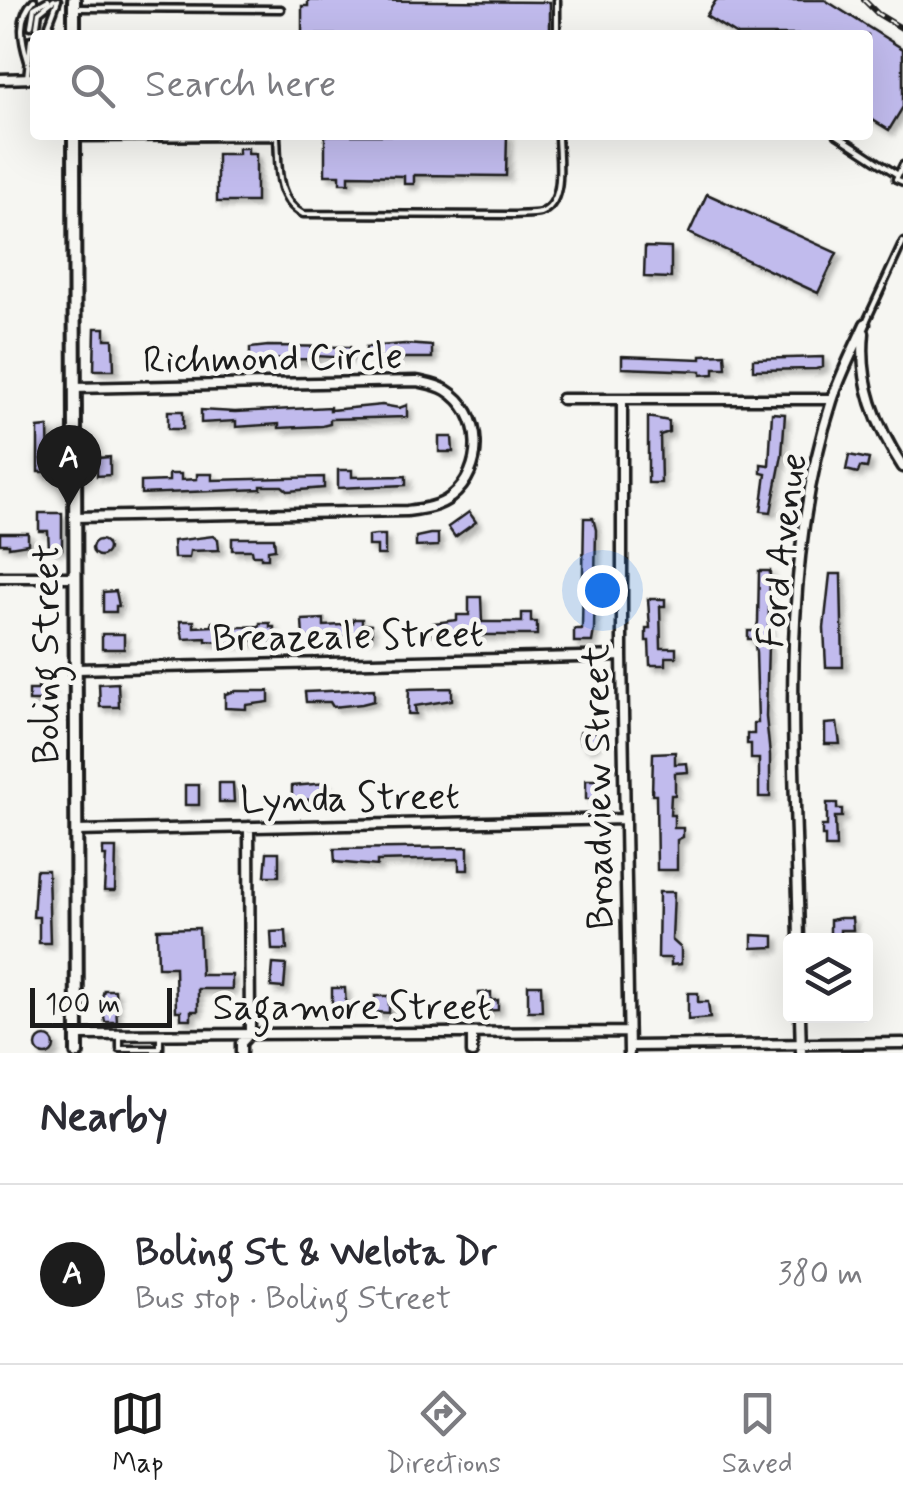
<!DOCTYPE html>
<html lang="en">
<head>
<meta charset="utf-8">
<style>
  :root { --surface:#fff; --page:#f2f2f3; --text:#2b2b33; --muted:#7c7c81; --line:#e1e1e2; --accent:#1c1c1c }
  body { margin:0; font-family:Mynerve,sans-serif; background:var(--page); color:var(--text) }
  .controls { position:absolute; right:30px; bottom:30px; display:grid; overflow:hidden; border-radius:10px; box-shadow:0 10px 40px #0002 }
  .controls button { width:90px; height:90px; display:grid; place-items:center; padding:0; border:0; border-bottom:2px solid var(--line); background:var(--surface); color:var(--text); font:50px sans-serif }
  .scale { position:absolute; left:30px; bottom:25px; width:142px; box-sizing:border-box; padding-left:10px; border:5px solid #1c1c1c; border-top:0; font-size:28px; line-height:35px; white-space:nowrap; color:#1c1c1c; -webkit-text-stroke:8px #f6f6f2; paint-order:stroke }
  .you { position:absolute; left:602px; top:590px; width:35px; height:35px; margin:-25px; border:8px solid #fff; border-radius:50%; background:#1a73e8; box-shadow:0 0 0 15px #1a73e833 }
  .badge { display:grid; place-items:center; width:65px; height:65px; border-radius:50%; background:var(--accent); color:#fff; font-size:32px; font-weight:700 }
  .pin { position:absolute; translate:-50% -82px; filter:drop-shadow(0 2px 5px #0008) }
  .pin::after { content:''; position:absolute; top:52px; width:35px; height:30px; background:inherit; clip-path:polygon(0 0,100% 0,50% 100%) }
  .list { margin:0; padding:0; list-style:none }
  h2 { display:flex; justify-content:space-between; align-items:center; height:130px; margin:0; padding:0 40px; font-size:42px }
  h2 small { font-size:32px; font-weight:400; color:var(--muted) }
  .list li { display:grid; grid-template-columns:65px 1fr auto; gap:30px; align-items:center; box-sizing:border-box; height:180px; padding:0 40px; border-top:2px solid var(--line) }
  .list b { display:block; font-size:38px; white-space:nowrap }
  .list p { margin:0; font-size:32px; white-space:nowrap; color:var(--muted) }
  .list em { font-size:32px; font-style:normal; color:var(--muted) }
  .icon { flex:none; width:55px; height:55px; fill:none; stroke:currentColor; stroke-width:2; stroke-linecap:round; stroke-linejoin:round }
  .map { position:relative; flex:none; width:903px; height:1053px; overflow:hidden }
  .search { position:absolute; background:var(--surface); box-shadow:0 10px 40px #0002; left:30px; right:30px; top:30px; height:110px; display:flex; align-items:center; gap:25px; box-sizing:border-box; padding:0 35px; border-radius:10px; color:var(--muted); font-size:38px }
  .sheet { height:310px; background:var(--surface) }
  nav { display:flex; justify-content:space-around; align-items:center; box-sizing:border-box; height:140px; border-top:2px solid var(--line); background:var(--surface); font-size:28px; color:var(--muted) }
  nav a { display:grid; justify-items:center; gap:5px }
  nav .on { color:var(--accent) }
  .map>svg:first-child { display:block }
</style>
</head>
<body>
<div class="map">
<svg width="903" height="1053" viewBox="0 0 903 1053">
  <defs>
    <filter id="shadow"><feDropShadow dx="4.5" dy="4.5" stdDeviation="2.5" flood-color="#0004"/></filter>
  </defs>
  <rect width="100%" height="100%" fill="#f6f6f2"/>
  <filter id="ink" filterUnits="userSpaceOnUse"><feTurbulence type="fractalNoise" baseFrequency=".01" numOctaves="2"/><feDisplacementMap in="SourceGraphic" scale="20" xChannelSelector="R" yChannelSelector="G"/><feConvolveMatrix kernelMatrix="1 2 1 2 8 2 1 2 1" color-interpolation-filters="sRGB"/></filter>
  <g filter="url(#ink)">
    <path fill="#c1bbed" stroke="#1c1c1c" stroke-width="2.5" filter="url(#shadow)" d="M308,0L550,2V35H302V6H308Z
      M716,0H825L903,49V107L889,130L868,117V35H737L706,16Z
      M325,135H507L506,176L414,175V184H404V176L349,175V183H340V175H325Z
      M238,148H248V154H256V202H217V154H238Z
      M707,194L837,253L818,293L689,233Z
      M645,247L671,248V278L644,277Z
      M95,328H105V339H113L114,370H94Z
      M405,344L432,346V358H366V347Z
      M268,346L350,347L351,358L316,356V359L250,360V348Z
      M725,354L726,368H714V374L701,375V371L622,368V356L701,359V355Z
      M823,357V367L816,369L753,370V359Z
      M382,405L399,408L407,405V417L330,419V424L322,426L300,427L279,428V424L236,427V421L201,423V410L235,412L330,407V410Z
      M168,411H183V429H168Z
      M772,413L785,414L782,455L771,512L761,511L766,474L761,473V464L769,465Z
      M648,417L669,421V432L660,435L661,483H648Z
      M48,427L49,467L47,472H38V428Z
      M439,437H452L453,452H439Z
      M849,455L869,459L867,468L860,467L858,473L846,470Z
      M110,457V475L97,476V458Z
      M338,470H352V477L406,476V485L338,488Z
      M169,474H181V480L197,479V474H212V480L324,477V488L288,491L282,486H261V489L141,494V482L169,481Z
      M469,512L476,522L455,537L448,527Z
      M39,513H62V549H49L48,531H39Z
      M584,518H593L596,530L594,630L592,642H574V629H582Z
      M0,533H28V544L9,547V544H0Z
      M430,534H438V546L416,547V537Z
      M376,535H385V555H377V546H368V536Z
      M213,536L218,539L219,550L190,551L189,558H174L173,541Z
      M232,538H274L275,549L268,550V558H261V555H253L252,550H232Z
      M92 548a8 8 0 1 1 16 0a8 8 0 1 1-16 0Z
      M759,571H770L766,717L770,755V797H759V759H751V744H747V734H754V723H758L756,652L754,639H748V631H756L758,622Z
      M830,574H841V577L843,667H826L824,628Z
      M116,591L119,606H116V612H103V592Z
      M469,597H481L482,622H522V613H531V622H537V635H433V623L457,620V615H469Z
      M648,599H665V606H660L661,648H676V657H666V665H650L649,641H646V628H650Z
      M324,619V626L341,625L353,623V619H362V624L371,625L372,635L303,638L302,620Z
      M180,621H194V627L212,626V622L220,621V628L260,626V623H270V627H274V638L236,643L206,641V638L183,639Z
      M102,634H124V649H102Z
      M118,683L119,707H100L99,684Z
      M38,687H50V701H29V690H38Z
      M452,688V700L415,706L416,714H408L409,689Z
      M374,689V701L362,704L333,707L330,702H306L305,692Z
      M236,691H269V702L246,705V709L225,708V694Z
      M837,723L840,744H825V724Z
      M579 737a9 9 0 1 1 18 0a9 9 0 1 1-18 0Z
      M675,752V764L687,763L688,772L675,773V795H671L670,815H674V828H683V837L677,840V870H657L656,795H652L653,753Z
      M586,780H597V799H586Z
      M219,783H233L234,802H219Z
      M327,783L331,799L292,800V786Z
      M185,785H199V805H185Z
      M827,803H837V809H842V817H835L836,847H825V836H822V826H827Z
      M468,847V870H459V859L377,861V866L335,862L334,849Z
      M103,848H116L115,891H104L106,856H103Z
      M267,852H279V876H265Z
      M36,870H48L50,943H39V917H33Z
      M659,892H674L672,940L681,948V964L671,965V958H658Z
      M840,918H852L853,930H840V935H830V920Z
      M199,928L201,975H232V989H198V1011H191V1019H181V1011H176L175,967H158L157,929Z
      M286,931L287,950H272L271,932Z
      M752,935L774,936V947L752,948Z
      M273,964L286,965L284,988L271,987Z
      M528,985H541L542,1011H528Z
      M332,988H345L346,1011L332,1012Z
      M104,990H115L117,1022H105L101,1001Z
      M491,992V1001L498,1000V1010L480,1011L479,993Z
      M688,993H698V1002H708L710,1018L688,1020Z
      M375,996H389V1013L375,1012Z
      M36 1046a9 9 0 1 1 18 0a9 9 0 1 1-18 0Z"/>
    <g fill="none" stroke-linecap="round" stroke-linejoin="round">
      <g stroke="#1c1c1c" stroke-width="11">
        <path id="lane" d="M557,0V35
          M78,8L281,9
          M31,26L34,8L48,0
          M37,26L39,12L54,0
          M49,35V24L58,0
          M28,61C21,39 17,17 34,0
          M27,78L31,39
          M837,135L898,175
          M77,138L277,137C279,166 275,199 303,214L514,215C522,214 532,215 540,213C567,204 558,157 558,135
          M903,165L896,179L903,182
          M865,324L903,242
          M120,1035V1049H160V1034"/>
      </g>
      <g stroke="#1c1c1c" stroke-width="15">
        <path id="street" d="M0,79L35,78
          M864,333C859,383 876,426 903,467
          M74,388L417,381C426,383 438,385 446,390C484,413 485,470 451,497C439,507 422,509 407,511L74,517
          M562,399H832
          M622,400V656L629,1053
          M0,577H75
          M76,669L622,656
          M76,831L625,819
          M799,941C796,762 776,574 832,401C840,375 854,349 865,324
          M800,1016L801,1053
          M472,1033V1053
          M77,1035L628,1032
          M629,1046L903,1043
          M241,1053V1043L250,1033L249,827"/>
      </g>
      <g stroke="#1c1c1c" stroke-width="18">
        <path id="secondary" d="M74,35V0
          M74,135L77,1053"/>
      </g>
      <use href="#lane" stroke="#f6f6f2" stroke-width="4"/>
      <use href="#street" stroke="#f6f6f2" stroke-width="8"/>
      <use href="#secondary" stroke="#f6f6f2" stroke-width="10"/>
      <g stroke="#1c1c1c" stroke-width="6">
        <path id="rail" d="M864,0L878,14L903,29"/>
      </g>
      <use href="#rail" stroke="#f6f6f2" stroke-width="2.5" stroke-dasharray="8" stroke-linecap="butt"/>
    </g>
  </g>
  <g text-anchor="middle" stroke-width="9" stroke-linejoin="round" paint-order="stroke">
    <g font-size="38" fill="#1c1c1c" stroke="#f6f6f2">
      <text transform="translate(273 357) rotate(-1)" y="13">Richmond Circle</text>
      <text transform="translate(781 550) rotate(-83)" y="13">Ford Avenue</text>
      <text transform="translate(348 635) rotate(-1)" y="13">Breazeale Street</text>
      <text transform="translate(45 654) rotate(-90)" y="13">Boling Street</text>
      <text transform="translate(597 787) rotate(-91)" y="13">Broadview Street</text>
      <text transform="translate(350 797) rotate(-1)" y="13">Lynda Street</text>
      <text x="352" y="1019">Sagamore Street</text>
    </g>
  </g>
</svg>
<div class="controls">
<button><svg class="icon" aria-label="layers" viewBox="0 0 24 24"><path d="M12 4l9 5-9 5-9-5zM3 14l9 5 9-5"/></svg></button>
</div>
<div class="scale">100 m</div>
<div class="you"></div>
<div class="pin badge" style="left:69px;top:507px">A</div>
<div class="search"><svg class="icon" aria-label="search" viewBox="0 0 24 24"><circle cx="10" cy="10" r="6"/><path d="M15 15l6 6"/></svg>Search here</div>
</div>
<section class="sheet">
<h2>Nearby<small></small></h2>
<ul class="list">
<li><span class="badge">A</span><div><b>Boling St &amp; Welota Dr</b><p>Bus stop · Boling Street</p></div><em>380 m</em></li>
</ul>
</section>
<nav>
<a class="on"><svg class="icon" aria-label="map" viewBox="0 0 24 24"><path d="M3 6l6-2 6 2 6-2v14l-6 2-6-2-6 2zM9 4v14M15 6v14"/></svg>Map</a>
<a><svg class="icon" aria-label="directions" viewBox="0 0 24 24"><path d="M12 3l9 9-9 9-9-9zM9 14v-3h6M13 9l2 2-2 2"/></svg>Directions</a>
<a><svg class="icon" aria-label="saved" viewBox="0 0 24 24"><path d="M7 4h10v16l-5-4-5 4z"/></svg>Saved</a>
</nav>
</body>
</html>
